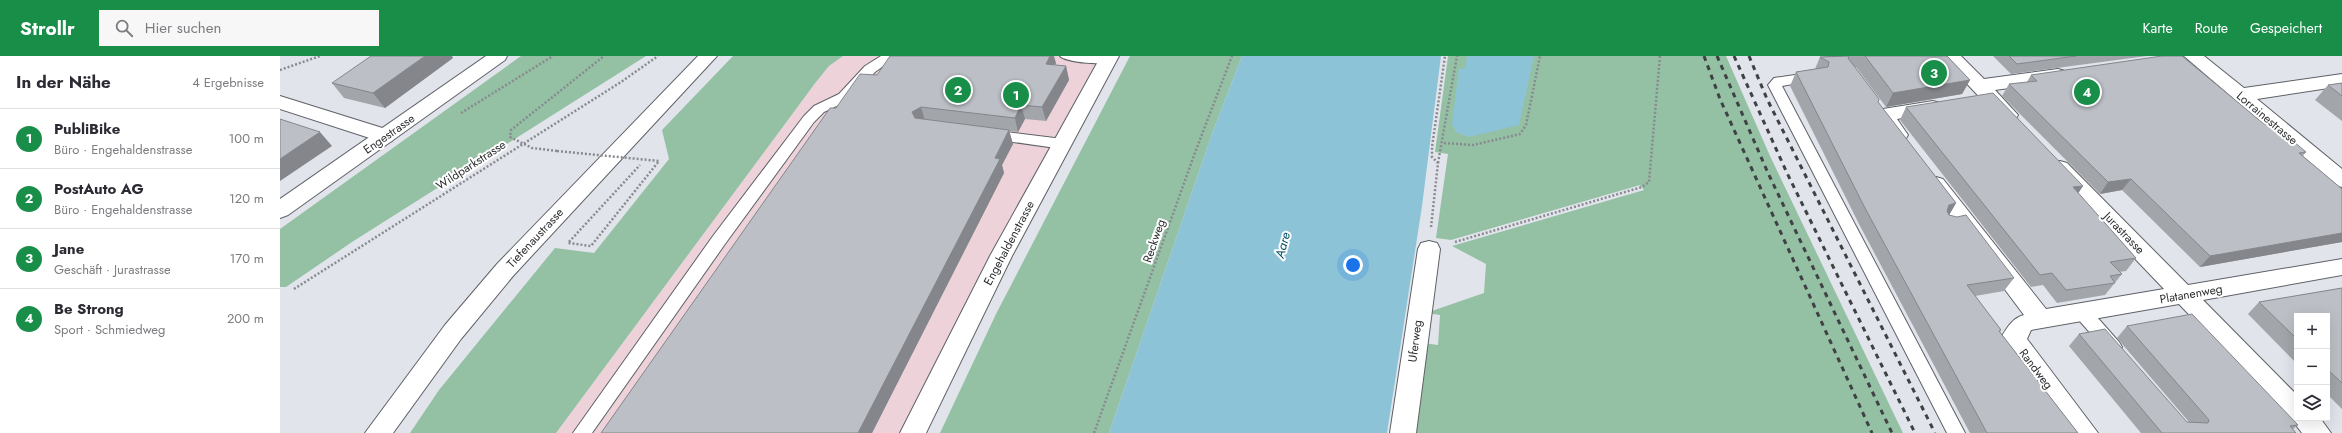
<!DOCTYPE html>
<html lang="de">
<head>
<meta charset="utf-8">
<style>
  :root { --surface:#fff; --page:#f7f7f7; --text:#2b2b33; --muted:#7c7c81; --line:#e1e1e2; --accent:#188e49 }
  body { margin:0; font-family:Jost,sans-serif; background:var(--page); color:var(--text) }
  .controls { position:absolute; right:12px; bottom:12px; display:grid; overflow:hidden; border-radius:0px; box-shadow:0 4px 16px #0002 }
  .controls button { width:36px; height:36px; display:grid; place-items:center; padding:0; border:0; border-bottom:1px solid var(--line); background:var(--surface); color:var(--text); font:20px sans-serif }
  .you { position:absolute; left:1073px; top:209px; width:14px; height:14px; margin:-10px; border:3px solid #fff; border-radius:50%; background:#1a73e8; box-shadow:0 0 0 6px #1a73e833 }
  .badge { display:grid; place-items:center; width:26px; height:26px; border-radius:50%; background:var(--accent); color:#fff; font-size:13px; font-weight:700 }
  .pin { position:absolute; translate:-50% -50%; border:2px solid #fff; box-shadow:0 1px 4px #0006 }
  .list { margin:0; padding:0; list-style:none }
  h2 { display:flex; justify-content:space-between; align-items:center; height:52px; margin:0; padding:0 16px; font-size:17px }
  h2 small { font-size:13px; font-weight:400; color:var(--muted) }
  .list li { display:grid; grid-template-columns:26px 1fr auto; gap:12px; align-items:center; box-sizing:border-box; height:60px; padding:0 16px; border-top:1px solid var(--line) }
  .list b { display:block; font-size:15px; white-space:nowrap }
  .list p { margin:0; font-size:13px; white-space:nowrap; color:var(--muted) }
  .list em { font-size:13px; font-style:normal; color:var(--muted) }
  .icon { flex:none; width:22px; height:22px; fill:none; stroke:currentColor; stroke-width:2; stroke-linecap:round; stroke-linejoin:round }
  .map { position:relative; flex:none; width:2062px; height:377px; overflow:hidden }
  header { display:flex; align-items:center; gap:24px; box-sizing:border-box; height:56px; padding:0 20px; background:var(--accent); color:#fff }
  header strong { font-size:19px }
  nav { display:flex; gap:22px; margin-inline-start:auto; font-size:14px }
  .search { width:280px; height:36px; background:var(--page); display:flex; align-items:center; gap:10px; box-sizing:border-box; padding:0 14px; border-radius:0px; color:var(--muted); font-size:15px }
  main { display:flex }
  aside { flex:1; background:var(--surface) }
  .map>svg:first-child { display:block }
</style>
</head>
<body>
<header>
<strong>Strollr</strong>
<div class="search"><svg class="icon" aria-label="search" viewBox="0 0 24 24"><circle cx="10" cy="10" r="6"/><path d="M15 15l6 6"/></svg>Hier suchen</div>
<nav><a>Karte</a><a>Route</a><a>Gespeichert</a></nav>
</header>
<main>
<aside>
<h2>In der Nähe<small>4 Ergebnisse</small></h2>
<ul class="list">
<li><span class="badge">1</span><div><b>PubliBike</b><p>Büro · Engehaldenstrasse</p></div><em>100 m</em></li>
<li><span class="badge">2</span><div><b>PostAuto AG</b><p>Büro · Engehaldenstrasse</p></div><em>120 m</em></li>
<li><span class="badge">3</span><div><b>Jane</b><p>Geschäft · Jurastrasse</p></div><em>170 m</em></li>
<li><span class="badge">4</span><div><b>Be Strong</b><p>Sport · Schmiedweg</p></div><em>200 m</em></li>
</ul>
</aside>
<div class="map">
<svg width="2062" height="377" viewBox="0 0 2062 377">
  <rect width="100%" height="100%" fill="#e1e4eb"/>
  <path fill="#edd3d9" d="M563,0H827L630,377H276L536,26L549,10Z"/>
  <path fill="#94c0a4" d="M241,0H366L72,186L6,231H0V173Z
    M453,0H563L549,10L536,26L276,377H130L159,334L275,192L314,197L389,103L382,74Z
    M850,0H962L933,75L829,377H660L716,258Z
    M1168,0H1446L1490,100L1623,377H1131L1143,287L1158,289L1160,259L1146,257L1204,237L1206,208L1172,190L1364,134L1360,129L1171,184L1156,182L1168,98L1155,96Z"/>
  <path fill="#8dc3d7" d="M962,0H1161L1142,150L1107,377H829L933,75Z
    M1187,0H1254L1239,69L1189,81L1176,76L1172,68L1179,12L1185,13Z"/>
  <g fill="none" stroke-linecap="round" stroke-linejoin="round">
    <g stroke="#5e6167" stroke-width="2">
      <path id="service" d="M601,0H617L595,16L569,44L544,56L534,66L445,188L312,377H293L433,180L524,60L534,50L559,38L585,10Z
        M780,0H829L835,4C830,11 785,6 780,0Z
        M1535,16L1542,20L1540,23L1502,30L1685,377H1667L1488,29L1494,22Z
        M710,74L783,83L788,85L790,88L788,91L783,93L705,82L703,79L705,76Z
        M1803,250L1809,252L1839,286L1842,291L1839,296L1833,298L1827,296L1797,262L1795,257L1797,252Z"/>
    </g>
    <g stroke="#5e6167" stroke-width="2">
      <path id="minor" d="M821,0H839L732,200L646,377H620L710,200Z
        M1661,0H1681L1704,23L1778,13L1785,15L1787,19L1785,23L1778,25L1715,34L1738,59L1735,64L1728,65L1721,64Z
        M1904,0H1924L1964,32L2062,18V30L1977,43L2062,113V131L2055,129Z
        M0,40L112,75L115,80L112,85L105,87L0,53Z
        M1653,45L1660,47L1663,51L1660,55L1617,63L1628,79L1625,84C1609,88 1601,71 1593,59L1596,54L1603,53Z
        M1780,105L1787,107L1908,229L2062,203V219L1923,244L2017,339V362H2040L2051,377H2022L2012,364L2008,362L1899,248L1751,274L1747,283L1818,377H1790L1724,287L1722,280C1728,270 1733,262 1744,259L1646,128L1649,123L1656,121L1663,123L1766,253L1884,233L1773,117L1770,112L1773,107Z
        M1149,185L1157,187L1160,193L1136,377H1110L1138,193L1141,187Z"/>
    </g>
    <g stroke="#5e6167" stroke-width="2">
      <path id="tertiary" d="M206,0H227L225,4L8,159L0,162V143Z"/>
    </g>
    <g stroke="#5e6167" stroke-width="2">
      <path id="primary" d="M418,0H437L233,220L181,283L113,377H85L165,269L217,208Z"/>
    </g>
    <path stroke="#888a8f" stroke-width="2.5" stroke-dasharray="2 2" stroke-linecap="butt" d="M0,14L40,0
      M181,57L273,0
      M1164,87L1193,89L1240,78L1246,69L1260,0
      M277,95L252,92L230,81L231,74L324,0
      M1158,107L1177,0
      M1151,171L1158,107L1152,101V91L1165,0
      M1175,186L1362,131L1369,126L1380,0
      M14,233L341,26L378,0
      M814,377L916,94L952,0"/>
    <use href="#service" fill="#fff" fill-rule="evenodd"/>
    <use href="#minor" fill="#fff" fill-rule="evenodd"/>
    <use href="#tertiary" fill="#fff" fill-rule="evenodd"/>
    <use href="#primary" fill="#fff" fill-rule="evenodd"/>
    <path stroke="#3f4144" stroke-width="3" stroke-dasharray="5 5" stroke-linecap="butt" d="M1424,0L1440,43L1592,377
      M1437,0L1488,117L1612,377
      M1454,0L1507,117L1635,377
      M1469,0L1487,43L1655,377"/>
    <path stroke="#888a8f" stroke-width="2.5" stroke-dasharray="2 2" stroke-linecap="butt" d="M277,95L379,105L311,190L288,187L360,109"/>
  </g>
  <path fill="#a2a5aa" d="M1547,0H1667L1690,24L1682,38L1606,51L1576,11H1575L1598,46L1676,147L1669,159L1734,222L1724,235L1695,240L1721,274L1720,276L1798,377H1690L1579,168L1510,30L1516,16L1535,13L1540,1Z
    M1713,0H1867L1731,18Z
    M173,2L105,52L64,42L52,27Z
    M776,7L775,9L786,10L789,24L766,65L745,63L738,76L729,75L733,88L722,109L724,117L592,377H321L556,52L597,19Z
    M1751,19L1984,68L2026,96L2023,100L2062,133V186L1920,211L1842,134L1820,138L1722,40L1729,28L1747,26Z
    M2062,27V65L2035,44L2048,29Z
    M1626,51L1803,130L1798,137L1856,202L1846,215L1839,216L1842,218L1825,239L1777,247L1763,229L1751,231L1620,64Z
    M2062,232V353L2047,338V260H2017V308L1968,258L1979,246Z
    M1847,270L2018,369L2013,373L2016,377H1861L1789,290L1799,278L1907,366H1909L1837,282Z"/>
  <path fill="#84868b" d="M145,0H172L173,2L105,52L93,37Z
    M770,0H774L776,7L769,21L766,8Z
    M786,10L789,24L766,65L762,51Z
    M1690,24L1682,38L1606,51L1613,37Z
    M741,49L745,63L738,76L735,62Z
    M641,51L645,65L637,70L632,56Z
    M729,74L733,88L722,109L724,117L592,377H578Z
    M40,76L52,90L0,125V103Z
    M1851,123L1842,134L1820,138L1828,126Z
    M1803,130L1795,142L1793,131Z
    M1676,147L1668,161L1661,163L1669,149Z
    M2062,177V186L1920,211L1930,200Z"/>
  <path fill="#bcc0c6" stroke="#84868b" d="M91,0H145L93,37L52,27Z
    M610,0H770L766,8L786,10L762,51L741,49L735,62L641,51L632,56L635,62L729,74L715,102L720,103L578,377H321L550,52H556L580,18L597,19Z
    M1569,0L1568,2L1599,43L1598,46L1676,147L1669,149L1667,155L1669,159L1677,161L1686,159L1734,222L1687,229L1721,274L1719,275L1798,377H1707L1586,154L1516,16L1548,11L1549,6L1540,1Z
    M1585,0H1667L1690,24L1613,37Z
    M1729,0H1796L1737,8Z
    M1882,0H1902L1984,68L1992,67L2026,96L2019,97L2062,133V177L1930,200L1851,123L1828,126L1729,28L1757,25L1751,19Z
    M2062,27V40L2048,29Z
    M1713,37L1803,130L1793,131L1856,202L1830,206L1842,218L1830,220L1835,227L1786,234L1772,217L1760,219L1626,51Z
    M0,63L40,76L0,103Z
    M2062,232V327L2047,313V260H2017V283L1979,246Z
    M1912,258L2018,369L2010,370L2016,377H1882L1799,278L1825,273L1907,366L1928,367L1929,364L1847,270Z"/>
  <g text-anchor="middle" stroke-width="4" stroke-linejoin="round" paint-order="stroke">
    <g font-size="12" fill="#2c2e30" stroke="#fff">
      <text transform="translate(1987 62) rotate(40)" y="4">Lorrainestrasse</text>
      <text transform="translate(109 78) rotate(-35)" y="4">Engestrasse</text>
      <text transform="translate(191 109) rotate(-33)" y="4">Wildparkstrasse</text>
      <text transform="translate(1844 177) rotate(46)" y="4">Jurastrasse</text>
      <text transform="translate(255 182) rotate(-47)" y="4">Tiefenaustrasse</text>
      <text transform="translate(874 185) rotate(-71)" y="4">Reckweg</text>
      <text transform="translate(729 187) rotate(-62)" y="4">Engehaldenstrasse</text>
      <text transform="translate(1911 238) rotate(-10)" y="4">Platanenweg</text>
      <text transform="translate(1135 285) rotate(-83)" y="4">Uferweg</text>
      <text transform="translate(1756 313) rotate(53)" y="4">Randweg</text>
    </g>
    <g font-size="13" font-style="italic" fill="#075368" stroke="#fff">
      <text transform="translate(1002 189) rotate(-75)" y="5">Aare</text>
    </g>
  </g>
</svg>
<div class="controls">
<button>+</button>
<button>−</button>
<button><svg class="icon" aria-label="layers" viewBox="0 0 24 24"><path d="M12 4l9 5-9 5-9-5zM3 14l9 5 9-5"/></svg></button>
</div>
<div class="you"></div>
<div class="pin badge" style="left:736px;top:39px">1</div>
<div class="pin badge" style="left:678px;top:34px">2</div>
<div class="pin badge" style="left:1654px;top:17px">3</div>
<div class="pin badge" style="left:1807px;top:36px">4</div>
</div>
</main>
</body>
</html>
